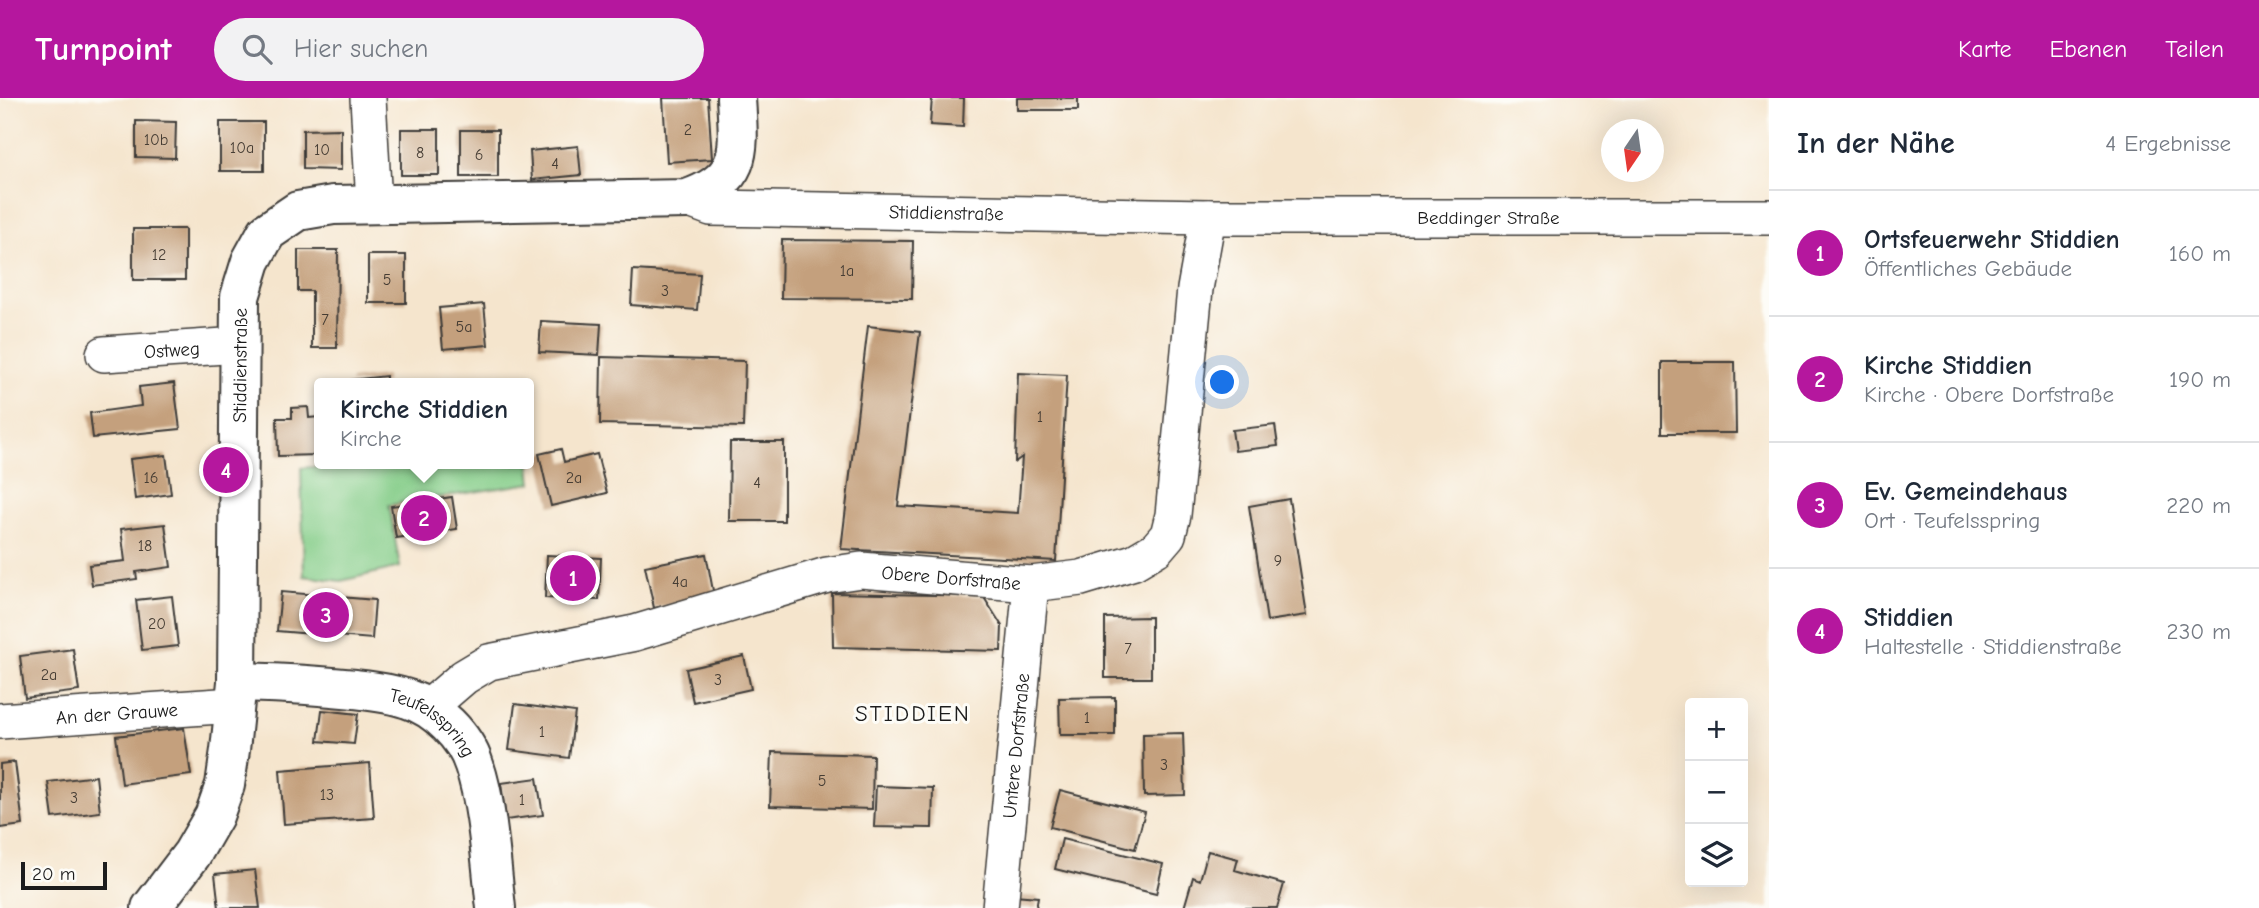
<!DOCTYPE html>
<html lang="de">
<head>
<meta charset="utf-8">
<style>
  :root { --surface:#fff; --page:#f2f2f3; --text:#1f2937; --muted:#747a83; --line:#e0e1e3; --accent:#b5179e }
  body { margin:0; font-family:"Comic Neue",sans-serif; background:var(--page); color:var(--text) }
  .controls { position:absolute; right:21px; bottom:21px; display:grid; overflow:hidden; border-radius:7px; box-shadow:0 7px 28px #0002 }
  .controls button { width:63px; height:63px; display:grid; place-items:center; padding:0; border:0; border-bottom:2px solid var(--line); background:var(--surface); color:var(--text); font:35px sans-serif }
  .compass { position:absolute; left:1601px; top:21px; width:63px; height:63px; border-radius:50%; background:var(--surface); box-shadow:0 7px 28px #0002; rotate:193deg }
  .scale { position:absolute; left:21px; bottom:18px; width:86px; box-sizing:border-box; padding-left:7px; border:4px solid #1c1c1c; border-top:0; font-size:19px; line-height:24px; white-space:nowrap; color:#1c1c1c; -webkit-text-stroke:5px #fdfcf7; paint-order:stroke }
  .you { position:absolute; left:1223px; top:285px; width:24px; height:24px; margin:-18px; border:5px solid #fff; border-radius:50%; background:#1a73e8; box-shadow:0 0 0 10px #1a73e833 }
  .badge { display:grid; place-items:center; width:46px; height:46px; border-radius:50%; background:var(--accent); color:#fff; font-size:23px; font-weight:700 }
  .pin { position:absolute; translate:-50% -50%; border:4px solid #fff; box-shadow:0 2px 7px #0006 }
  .popup { position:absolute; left:314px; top:280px; width:220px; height:91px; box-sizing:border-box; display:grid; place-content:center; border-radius:7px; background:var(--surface); filter:drop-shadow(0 2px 5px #0005); font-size:23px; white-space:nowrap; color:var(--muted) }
  .popup b { font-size:26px; color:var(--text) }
  .popup::after { content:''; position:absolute; left:50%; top:100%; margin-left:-14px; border:14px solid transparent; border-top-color:var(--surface) }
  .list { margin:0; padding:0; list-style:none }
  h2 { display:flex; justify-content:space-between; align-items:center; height:91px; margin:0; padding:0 28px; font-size:30px }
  h2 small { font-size:23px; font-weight:400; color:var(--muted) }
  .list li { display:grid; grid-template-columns:46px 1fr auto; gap:21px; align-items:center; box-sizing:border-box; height:126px; padding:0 28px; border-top:2px solid var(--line) }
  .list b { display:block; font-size:26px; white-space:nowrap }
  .list p { margin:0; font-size:23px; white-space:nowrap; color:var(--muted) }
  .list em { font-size:23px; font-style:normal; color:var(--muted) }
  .icon { flex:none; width:38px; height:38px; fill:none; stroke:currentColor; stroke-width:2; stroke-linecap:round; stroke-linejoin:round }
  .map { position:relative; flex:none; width:1769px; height:810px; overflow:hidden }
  header { display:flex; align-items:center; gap:42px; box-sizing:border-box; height:98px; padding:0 35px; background:var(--accent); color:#fff }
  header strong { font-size:33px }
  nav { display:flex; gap:38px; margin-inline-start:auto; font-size:24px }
  .search { width:490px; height:63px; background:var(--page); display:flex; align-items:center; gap:18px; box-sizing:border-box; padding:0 24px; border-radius:38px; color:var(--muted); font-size:26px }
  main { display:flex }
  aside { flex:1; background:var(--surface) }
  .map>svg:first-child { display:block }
</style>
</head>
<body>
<header>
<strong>Turnpoint</strong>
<div class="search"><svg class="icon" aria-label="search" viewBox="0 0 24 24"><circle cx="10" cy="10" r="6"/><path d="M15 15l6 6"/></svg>Hier suchen</div>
<nav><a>Karte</a><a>Ebenen</a><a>Teilen</a></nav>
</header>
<main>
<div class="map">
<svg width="1769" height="810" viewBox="0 0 1769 810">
  <rect width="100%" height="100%" fill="#fdfcf7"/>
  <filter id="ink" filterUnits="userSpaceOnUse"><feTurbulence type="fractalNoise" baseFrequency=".0143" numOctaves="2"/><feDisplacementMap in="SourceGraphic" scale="14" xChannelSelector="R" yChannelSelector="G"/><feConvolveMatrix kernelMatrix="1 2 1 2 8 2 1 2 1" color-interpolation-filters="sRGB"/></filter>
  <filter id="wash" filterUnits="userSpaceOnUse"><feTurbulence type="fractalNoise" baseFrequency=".00686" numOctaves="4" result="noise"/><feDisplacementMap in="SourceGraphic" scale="28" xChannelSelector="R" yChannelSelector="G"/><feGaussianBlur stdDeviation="1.57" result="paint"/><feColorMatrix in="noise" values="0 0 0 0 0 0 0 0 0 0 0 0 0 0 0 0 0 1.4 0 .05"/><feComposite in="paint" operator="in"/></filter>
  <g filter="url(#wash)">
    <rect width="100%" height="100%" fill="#f5e5cd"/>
    <path fill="#85cd89" stroke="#507452" stroke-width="2" d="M529,359L532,385L389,407L400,469L341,483L304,478L301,370L345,366H529Z"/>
    <g id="blocks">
      <path fill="#c4a07d" d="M663,0H708L712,61L667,64Z
        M932,0H964L963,29L930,27Z
        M1017,0H1078V12H1017Z
        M136,23L176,24L175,60L136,59Z
        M220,24H264V73H220Z
        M341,31V72L303,71V32Z
        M401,31H439V77H401Z
        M461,32H498V79H461Z
        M578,48L581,77L532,82L530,53Z
        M133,131H185V182H133Z
        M782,142L913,143L912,201L781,200Z
        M298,152H338L337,250H312V193H298Z
        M368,157H406V205H368Z
        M633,172L700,176L697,212L631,207Z
        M484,206L488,247L443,251L439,210Z
        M541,223L601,226L599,257L539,254Z
        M868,228L920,234L898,408L1018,415L1022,359L1015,364L1018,275L1067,277L1056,463L841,451Z
        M601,259L745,263L743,329L600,326Z
        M1662,264H1735L1736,335H1662Z
        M386,278V285H351V282Z
        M174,285L180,331L93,340L90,315L141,308L139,289Z
        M308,309L309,320L319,319V357L278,358L277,320H292V310Z
        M1275,327L1278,348L1235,353L1232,332Z
        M730,344H784V423H729Z
        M561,351L564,364L597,356L607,395L551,408L539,356Z
        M166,357L171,396L135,401L130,361Z
        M452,399L457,431L396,440L391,408Z
        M1289,401L1307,517L1267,523L1249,408Z
        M165,426L171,469L136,474L137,481L92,487L89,467L125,463L121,431Z
        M706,456L714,498L654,510L645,468Z
        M547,457L601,460L599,502L545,500Z
        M281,494L375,502L372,541L277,533Z
        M832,495L983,498L1002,528L1001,553L833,549Z
        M172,498L178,548L142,552L136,502Z
        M1151,519V580H1105V520Z
        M73,551L79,593L25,600L20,558Z
        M744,558L751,591L693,604L686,571Z
        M1115,599V637H1060L1059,600Z
        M515,606L575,614L569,660L509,652Z
        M322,612L358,616L354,646L318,643Z
        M184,630L191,677L122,686L116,638Z
        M1183,635L1185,697L1144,698L1143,636Z
        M772,654L873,657L872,711L770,708Z
        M15,664L23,727L0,730V666Z
        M370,665L374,720L284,726L280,672Z
        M96,678L100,714L53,720L48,684Z
        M537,680L543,717L506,722L501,685Z
        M876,688L933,690L932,730L874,729Z
        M1060,692L1145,714L1135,751L1050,729Z
        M1062,741L1163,766L1156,796L1055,771Z
        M1208,753L1238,761L1235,772L1284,786L1277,810H1184L1193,779L1200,782Z
        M255,772L260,810H219L215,776Z
        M1014,797L1038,799L1036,810H1013Z"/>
    </g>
  </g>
  <g filter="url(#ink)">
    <use href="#blocks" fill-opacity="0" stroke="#3d3a37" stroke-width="2"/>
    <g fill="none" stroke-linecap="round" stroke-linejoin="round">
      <g stroke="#3d3a37" stroke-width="38">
        <g id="street">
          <path d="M368,0L374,106"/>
          <path id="s1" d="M687,101L711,110L1208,119H1769"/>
          <path id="s2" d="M104,256L240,247"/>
          <path id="s3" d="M428,610L464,579L489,564L635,535L827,477L861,472L1031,486L1081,480L1134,464L1156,451L1168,437L1173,417L1195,191L1208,119"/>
          <path id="s4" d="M0,623L234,607"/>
          <path id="s5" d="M1000,810L1031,486"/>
        </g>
      </g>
      <g stroke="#3d3a37" stroke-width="42">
        <g id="secondary">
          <path id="s6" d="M237,584C276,585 315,587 355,591C372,593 391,595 408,601C436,610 465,638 474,667C488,708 491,766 496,810"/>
          <path id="s7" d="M151,810L192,756L214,718L225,687L230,652L237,584L240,199L251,163L267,134L298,113L333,107L687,101C745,81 739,52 736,0"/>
        </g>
      </g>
      <use href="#street" stroke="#fff" stroke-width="35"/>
      <use href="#secondary" stroke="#fff" stroke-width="38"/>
    </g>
  </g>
  <g text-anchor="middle" stroke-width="6" stroke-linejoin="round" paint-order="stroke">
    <g font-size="16" fill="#463d34">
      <text x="688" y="37">2</text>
      <text x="156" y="47">10b</text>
      <text x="242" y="55">10a</text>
      <text x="322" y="57">10</text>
      <text x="420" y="60">8</text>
      <text x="479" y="62">6</text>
      <text x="555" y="71">4</text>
      <text x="159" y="162">12</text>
      <text x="847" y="178">1a</text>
      <text x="387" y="187">5</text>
      <text x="665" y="198">3</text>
      <text x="325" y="227">7</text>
      <text x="464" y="234">5a</text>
      <text x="1040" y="324">1</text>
      <text x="151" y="385">16</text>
      <text x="574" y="385">2a</text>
      <text x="757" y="390">4</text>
      <text x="145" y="453">18</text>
      <text x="1278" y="468">9</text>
      <text x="680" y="489">4a</text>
      <text x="157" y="531">20</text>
      <text x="1128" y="556">7</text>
      <text x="49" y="582">2a</text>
      <text x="718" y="587">3</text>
      <text x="1087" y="625">1</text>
      <text x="542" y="639">1</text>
      <text x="1164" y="672">3</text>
      <text x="822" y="688">5</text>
      <text x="327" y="702">13</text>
      <text x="74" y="705">3</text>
      <text x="522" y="707">1</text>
    </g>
    <g font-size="19" fill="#1c1c1c" stroke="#fdfcf7">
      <text dy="7" stroke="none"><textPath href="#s1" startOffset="261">Stiddienstraße</textPath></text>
      <text dy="7" stroke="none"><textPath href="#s1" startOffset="803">Beddinger Straße</textPath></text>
      <text dy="7" stroke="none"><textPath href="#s2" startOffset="68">Ostweg</textPath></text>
      <text dy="7" stroke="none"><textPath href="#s7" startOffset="565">Stiddienstraße</textPath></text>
      <text dy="7" stroke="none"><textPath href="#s3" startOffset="551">Obere Dorfstraße</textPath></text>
      <text dy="7" stroke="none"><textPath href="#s4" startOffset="117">An der Grauwe</textPath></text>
      <text dy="7" stroke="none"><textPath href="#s6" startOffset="206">Teufelsspring</textPath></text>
      <text dy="7" stroke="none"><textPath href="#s5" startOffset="163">Untere Dorfstraße</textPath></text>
    </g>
    <g font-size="23" letter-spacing="2" fill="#1c1c1c" stroke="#fdfcf7">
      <text x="913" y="623">STIDDIEN</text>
    </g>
  </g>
</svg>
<div class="controls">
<button>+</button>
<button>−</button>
<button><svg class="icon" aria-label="layers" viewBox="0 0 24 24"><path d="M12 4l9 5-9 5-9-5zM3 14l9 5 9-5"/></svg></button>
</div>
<svg class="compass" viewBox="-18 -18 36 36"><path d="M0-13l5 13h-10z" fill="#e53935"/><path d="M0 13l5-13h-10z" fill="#747a83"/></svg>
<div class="scale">20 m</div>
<div class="you"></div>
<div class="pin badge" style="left:573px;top:480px">1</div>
<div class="pin badge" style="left:424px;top:420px">2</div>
<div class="popup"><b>Kirche Stiddien</b>Kirche</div>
<div class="pin badge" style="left:326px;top:517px">3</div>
<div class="pin badge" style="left:226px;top:372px">4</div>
</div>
<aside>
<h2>In der Nähe<small>4 Ergebnisse</small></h2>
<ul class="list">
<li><span class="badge">1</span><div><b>Ortsfeuerwehr Stiddien</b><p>Öffentliches Gebäude</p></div><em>160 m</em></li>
<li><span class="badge">2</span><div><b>Kirche Stiddien</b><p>Kirche · Obere Dorfstraße</p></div><em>190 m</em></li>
<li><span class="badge">3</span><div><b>Ev. Gemeindehaus</b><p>Ort · Teufelsspring</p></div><em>220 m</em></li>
<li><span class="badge">4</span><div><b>Stiddien</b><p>Haltestelle · Stiddienstraße</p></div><em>230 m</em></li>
</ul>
</aside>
</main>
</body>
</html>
